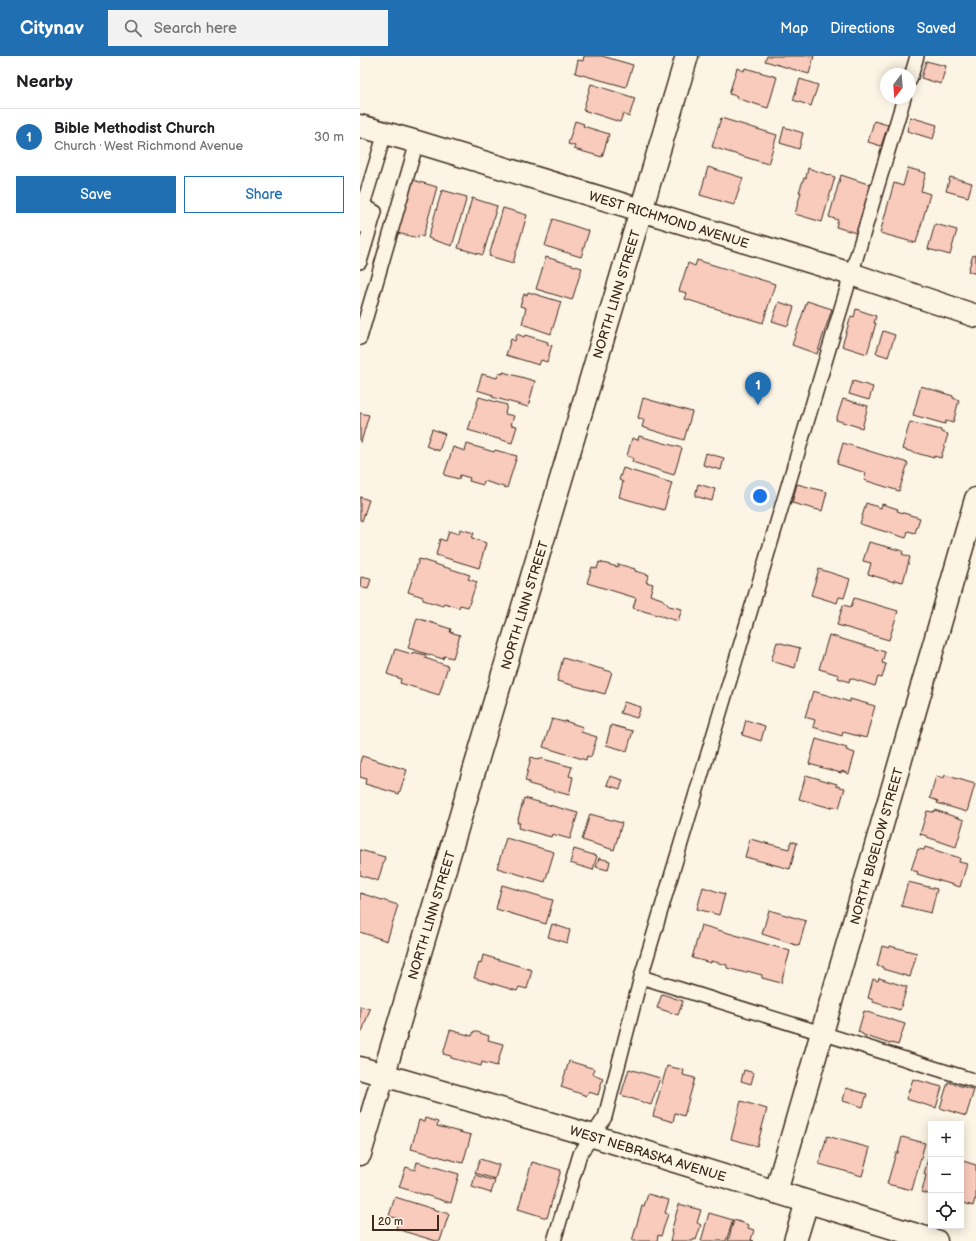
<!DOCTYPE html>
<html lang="en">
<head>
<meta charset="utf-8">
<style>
  :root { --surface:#fff; --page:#f2f2f2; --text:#202124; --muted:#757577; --line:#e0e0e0; --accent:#1f6fb2 }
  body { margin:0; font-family:"Balsamiq Sans",sans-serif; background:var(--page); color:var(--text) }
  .controls { position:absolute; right:12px; bottom:12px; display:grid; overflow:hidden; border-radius:0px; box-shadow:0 2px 10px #0003 }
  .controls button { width:36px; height:36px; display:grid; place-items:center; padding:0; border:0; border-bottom:1px solid var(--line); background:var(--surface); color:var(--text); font:20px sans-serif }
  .compass { position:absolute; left:520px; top:12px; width:36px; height:36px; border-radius:50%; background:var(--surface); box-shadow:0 2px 10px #0003; rotate:196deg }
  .scale { position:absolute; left:12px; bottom:10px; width:67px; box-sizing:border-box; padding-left:4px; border:2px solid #3b2a1e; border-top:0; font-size:11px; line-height:14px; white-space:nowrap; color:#3b2a1e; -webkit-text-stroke:3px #fcf5e5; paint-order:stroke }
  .you { position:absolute; left:400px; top:440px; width:14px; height:14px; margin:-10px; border:3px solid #fff; border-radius:50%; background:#1a73e8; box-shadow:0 0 0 6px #1a73e833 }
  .badge { display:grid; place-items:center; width:26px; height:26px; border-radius:50%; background:var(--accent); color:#fff; font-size:13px; font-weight:700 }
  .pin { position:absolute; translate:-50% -33px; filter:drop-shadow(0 1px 2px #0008) }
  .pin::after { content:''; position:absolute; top:21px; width:14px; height:12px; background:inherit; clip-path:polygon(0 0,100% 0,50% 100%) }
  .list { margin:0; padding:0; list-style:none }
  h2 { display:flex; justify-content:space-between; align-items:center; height:52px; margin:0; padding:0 16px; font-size:17px }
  h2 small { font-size:13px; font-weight:400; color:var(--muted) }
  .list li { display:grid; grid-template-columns:26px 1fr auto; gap:12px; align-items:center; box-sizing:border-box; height:56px; padding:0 16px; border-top:1px solid var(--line) }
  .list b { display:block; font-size:15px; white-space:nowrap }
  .list p { margin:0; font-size:13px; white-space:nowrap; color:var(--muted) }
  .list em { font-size:13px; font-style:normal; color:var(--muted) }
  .actions { display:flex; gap:8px; padding:12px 16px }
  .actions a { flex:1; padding:9px 0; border:1px solid var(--accent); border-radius:0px; text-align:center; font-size:14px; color:var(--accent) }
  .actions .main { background:var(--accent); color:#fff }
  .icon { flex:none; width:22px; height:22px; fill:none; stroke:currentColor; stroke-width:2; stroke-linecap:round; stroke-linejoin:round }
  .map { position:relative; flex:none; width:616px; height:1185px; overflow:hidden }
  header { display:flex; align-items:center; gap:24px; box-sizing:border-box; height:56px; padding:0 20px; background:var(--accent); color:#fff }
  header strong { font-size:19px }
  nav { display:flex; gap:22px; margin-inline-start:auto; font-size:14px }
  .search { width:280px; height:36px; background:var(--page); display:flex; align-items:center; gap:10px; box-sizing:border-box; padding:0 14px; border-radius:0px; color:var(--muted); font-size:15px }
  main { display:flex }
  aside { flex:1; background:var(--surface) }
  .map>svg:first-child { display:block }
</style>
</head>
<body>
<header>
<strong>Citynav</strong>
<div class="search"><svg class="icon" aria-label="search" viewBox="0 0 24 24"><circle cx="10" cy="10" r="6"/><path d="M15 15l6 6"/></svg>Search here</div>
<nav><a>Map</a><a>Directions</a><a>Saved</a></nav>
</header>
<main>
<aside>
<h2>Nearby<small></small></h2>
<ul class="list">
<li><span class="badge">1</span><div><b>Bible Methodist Church</b><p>Church · West Richmond Avenue</p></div><em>30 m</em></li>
</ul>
<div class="actions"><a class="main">Save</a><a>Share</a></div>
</aside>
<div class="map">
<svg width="616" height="1185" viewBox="0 0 616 1185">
  <rect width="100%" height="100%" fill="#fcf5e5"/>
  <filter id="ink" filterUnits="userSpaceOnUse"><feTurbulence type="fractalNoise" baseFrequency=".025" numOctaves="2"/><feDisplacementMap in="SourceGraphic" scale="8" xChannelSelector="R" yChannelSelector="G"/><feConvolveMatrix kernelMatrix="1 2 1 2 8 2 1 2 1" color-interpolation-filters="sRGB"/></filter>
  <g filter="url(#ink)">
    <path fill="#f9cbbd" stroke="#3b2a1e" d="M224,0H242L273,9L266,31L215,17L218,4L223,5Z
      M407,0H454L449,18L405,5Z
      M566,5L586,10L581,28L561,22Z
      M377,12L384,15L385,12L417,21L408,52L376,42L377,40L369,38Z
      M440,23L458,29L451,50L433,44Z
      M231,28L275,42L269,61L263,58L260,66L223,54Z
      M550,61L577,69L573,83L547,75Z
      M361,62L417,79L408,108L352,91Z
      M215,65L224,68L223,70L249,78L242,101L214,93L215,90L208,88Z
      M514,65L528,69L521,90L508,86Z
      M424,71L443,77L439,93L420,87Z
      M348,111L383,122L374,149L340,139Z
      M448,112L475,121L462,166L435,158L441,136H439L444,122H446Z
      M548,112L566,117L561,135L570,138L556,187L520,177L534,127L543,130Z
      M481,119L511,129L496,177L476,171L478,164L469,161Z
      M590,121L612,127L608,141L586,135Z
      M53,124L77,131L63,181L59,179L58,182L37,177Z
      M82,134L107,141L92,190L68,182Z
      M112,142L137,150L123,199L98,192Z
      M143,152L167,159L153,207L129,200Z
      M193,163L229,175L221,201L185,190Z
      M575,168L597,174L590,199L568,193Z
      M613,199L616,200V218L608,215Z
      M186,201L222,212L212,244L176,233Z
      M337,204L415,228L403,267L325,243L327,237L319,235L328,207L335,210Z
      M168,236L201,246L191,278L162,268L166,252L160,250L164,238L167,239Z
      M447,245L472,253L457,298L432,289Z
      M419,246L434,251L428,270L412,265Z
      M496,253L516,260L514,267H516L507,298L482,290L491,260L494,261Z
      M523,275L535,279L528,301L516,297Z
      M157,278L164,281L165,279L188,286L187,288L192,289L187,306L181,304L179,309L146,299L151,283L155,285Z
      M143,316L175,325L168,351L132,341L133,339L117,334L122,318L137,322L139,317L143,318Z
      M493,325L513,331L509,344L489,338Z
      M561,330L593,340V342L599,344L593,367L586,365L585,368L553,359Z
      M119,341L147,349L145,358L154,360L151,369L157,370L152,387L108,374Z
      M283,342L332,356L324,384L282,371L284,364L278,362Z
      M483,343L508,350L502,372L476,364Z
      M0,357L9,359L1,386H0Z
      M550,366L581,374V376L588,378L581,402L574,400V402L542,393Z
      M72,373L85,378L79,395L66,390Z
      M279,380L322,392L314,419L272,406L273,402L267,400L272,382L278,384Z
      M483,387L548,407L539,435L504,424L506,417L477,408Z
      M107,388L134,396L135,394L157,400L147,432L124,425L123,429L109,425L110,422L100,419L99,423L84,419L93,391L105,395Z
      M346,397L364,402L361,414L343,409Z
      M263,412L312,427L304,454L259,441L263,426L259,424Z
      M338,428L355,433L352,445L335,440Z
      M437,428L467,436L462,455L432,447Z
      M0,441L9,444L2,465L0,464Z
      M506,447L521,452L522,448L538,453L537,455L560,462L555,477L548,475L546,482L500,468Z
      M100,473L114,477L112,482L126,487L119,512L76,499L80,483L86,485L89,475L99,478Z
      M509,486L543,495L542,498L550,501L543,526L534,524V526L508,518L511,507L503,505Z
      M59,503L110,519L108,523L117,526L108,551L100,549L99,552L84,547L83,550L63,544V541L48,536Z
      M239,506L258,511V508L275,513V515L289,519L286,526L293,528L290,539L302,543L309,550L322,553L318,565L273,552L276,542L227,527L232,511L237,513Z
      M459,513L490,523L484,542L479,541L477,547L451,539Z
      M1,521L11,523L8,533L0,531Z
      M494,542L538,555L529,584L477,569L483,549L491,551Z
      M57,562L91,573L90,576L100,579L93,602L84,600L83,603L48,592Z
      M469,579L525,596L522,607L526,608L522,622L518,621L515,630L490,622L489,626L478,622L479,619L459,613Z
      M417,586L440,592L435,612L411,605Z
      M35,593L52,598L53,596L66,599L65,602L88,610L79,639L40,627L41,623L27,618Z
      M203,602L252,616L245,638L197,625Z
      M453,635L490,646V643L515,650L506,682L483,676L482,680L453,671L455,664L445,661Z
      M264,646L281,651L277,662L260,657Z
      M192,663L204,666L205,665L223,671L221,676L237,681L231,701L227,700L226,704L183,691Z
      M386,664L405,670L401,685L382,679Z
      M251,669L273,675L267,695L246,689Z
      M456,683L487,692L486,694L495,697L489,718L482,715L481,717L449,708Z
      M2,700L47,714L39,738L5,728L6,723L0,721V706Z
      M171,701L178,703L179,702L212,711L209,720L213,721L209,739L169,728V726L165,725Z
      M446,719L477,728L476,730L485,732L479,752L471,750V752L439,743Z
      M585,719L615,728L607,756L577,747L578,745L570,742L576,720L584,722Z
      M250,720L263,724L260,733L247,729Z
      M164,742L218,757L210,783L192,778L191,781L158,772L160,767H157Z
      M575,754L604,764L596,791L567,781V780L560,778L567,755L573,756Z
      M230,758L262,767L254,794L222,784Z
      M146,782L194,796L185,826L137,812Z
      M390,783L429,793L431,785L437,787L430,813L385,801Z
      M565,791L600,802L599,806L607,808L600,831L557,818L558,816L551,814L558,793L564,794Z
      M214,793L237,800L233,814L210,807Z
      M0,794L25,801L18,825L0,819Z
      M239,802L250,805L248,814L236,811Z
      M548,826L577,833L571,857L541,850Z
      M142,829L193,844L186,868L136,853Z
      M343,831L365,838L359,859L337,853Z
      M0,837L38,849L27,885L0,876Z
      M409,854L446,865L439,890L402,878Z
      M192,868L210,874L207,887L188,881Z
      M341,869L430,895L421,927L402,922V919L387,915L386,917L367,912V909L351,905V907L332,902Z
      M522,890L529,892L530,890L557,897L550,921L523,913V911L517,910Z
      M123,899L172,914L167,933L159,931L157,935L114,922L119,907L121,908Z
      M519,922L547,931L540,954L513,946V944L508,942L513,923L518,925Z
      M302,938L323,945L318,959L297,952Z
      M0,950L10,953L2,976H0Z
      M504,955L545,968L538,989L531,987L530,988L503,979V978L498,976Z
      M90,974L112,980L114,975L129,980L128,984L143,988L137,1010L122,1006L121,1010L91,1002V1000L83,998Z
      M209,1005L235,1013L233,1018L243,1022L238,1039L229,1036L227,1040L201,1031Z
      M307,1010L324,1014L323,1019L335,1022L324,1060L315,1057L313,1066L293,1060Z
      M269,1013L300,1022L291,1049L261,1039Z
      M384,1014L394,1017L391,1028L381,1025Z
      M553,1023L582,1031L576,1052L546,1043Z
      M588,1026L614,1034L606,1060L580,1052Z
      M486,1032L507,1038L503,1051L483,1045Z
      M381,1045L407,1053L397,1090L371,1083Z
      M65,1062L78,1066L77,1070L111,1079L103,1107L51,1093L59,1064L64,1066Z
      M467,1080L510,1092L502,1120L459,1108Z
      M542,1081L565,1087L552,1134L527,1128L536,1097H538Z
      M569,1099L571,1100V1139L562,1136L566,1119L564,1118Z
      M120,1103L139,1109L135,1123L115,1117Z
      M603,1105L616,1109V1144L615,1143L613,1150L601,1146V1110Z
      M57,1106L99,1118L91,1147L39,1131L46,1111L55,1114Z
      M172,1106L201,1114L187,1162L158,1153Z
      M115,1119L135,1125L131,1137L112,1131Z
      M288,1138L309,1144L305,1157L308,1158L301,1180L298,1179L297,1185H272L282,1150H284Z
      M35,1141L89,1158L80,1185H76L36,1173L39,1163L29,1160Z
      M319,1148L341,1154L337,1167L341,1169L336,1184L334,1183L333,1185H310L312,1177L311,1176Z
      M349,1157L373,1164L366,1185H341Z
      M374,1164L389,1169L388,1172L394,1174L391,1184L394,1185H368Z"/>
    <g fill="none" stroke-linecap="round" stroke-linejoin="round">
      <g stroke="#3b2a1e" stroke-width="16">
        <path id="lane" d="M550,24L557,0
          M0,148L3,149L25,77
          M0,170L5,155L3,149
          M0,206L15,156L3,149
          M0,282L57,86
          M281,921L616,1025
          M194,1185L220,1098L245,1061L281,921L544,42"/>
      </g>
      <g stroke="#3b2a1e" stroke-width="25">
        <path id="street" d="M0,70L57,86L491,218L616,260
          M0,1098L327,0
          M416,1136L616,443
          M435,1185L447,1146"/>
      </g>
      <g stroke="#3b2a1e" stroke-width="25">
        <path id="secondary" d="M0,1012L233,1080L576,1185"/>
      </g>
      <use href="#lane" stroke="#fcf5e5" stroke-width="13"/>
      <use href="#street" stroke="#fcf5e5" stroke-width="22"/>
      <use href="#secondary" stroke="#fcf5e5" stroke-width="22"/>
    </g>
  </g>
  <g text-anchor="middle" stroke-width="4" stroke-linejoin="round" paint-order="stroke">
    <g font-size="13" fill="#3b2a1e" stroke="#fcf5e5">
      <text transform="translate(309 163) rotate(17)" y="5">WEST RICHMOND AVENUE</text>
      <text transform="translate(256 238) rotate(-73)" y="5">NORTH LINN STREET</text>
      <text transform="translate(164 549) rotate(-73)" y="5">NORTH LINN STREET</text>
      <text transform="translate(516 790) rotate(-74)" y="5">NORTH BIGELOW STREET</text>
      <text transform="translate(71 859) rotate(-73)" y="5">NORTH LINN STREET</text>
      <text transform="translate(288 1097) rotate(17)" y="5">WEST NEBRASKA AVENUE</text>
    </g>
  </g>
</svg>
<div class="controls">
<button>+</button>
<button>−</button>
<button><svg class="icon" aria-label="locate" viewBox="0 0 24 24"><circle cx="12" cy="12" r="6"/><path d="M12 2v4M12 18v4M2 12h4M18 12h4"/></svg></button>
</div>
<svg class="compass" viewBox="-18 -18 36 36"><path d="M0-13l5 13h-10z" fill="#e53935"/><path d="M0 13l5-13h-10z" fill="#757577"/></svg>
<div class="scale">20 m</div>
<div class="you"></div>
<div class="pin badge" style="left:398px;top:349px">1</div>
</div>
</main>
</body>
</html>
